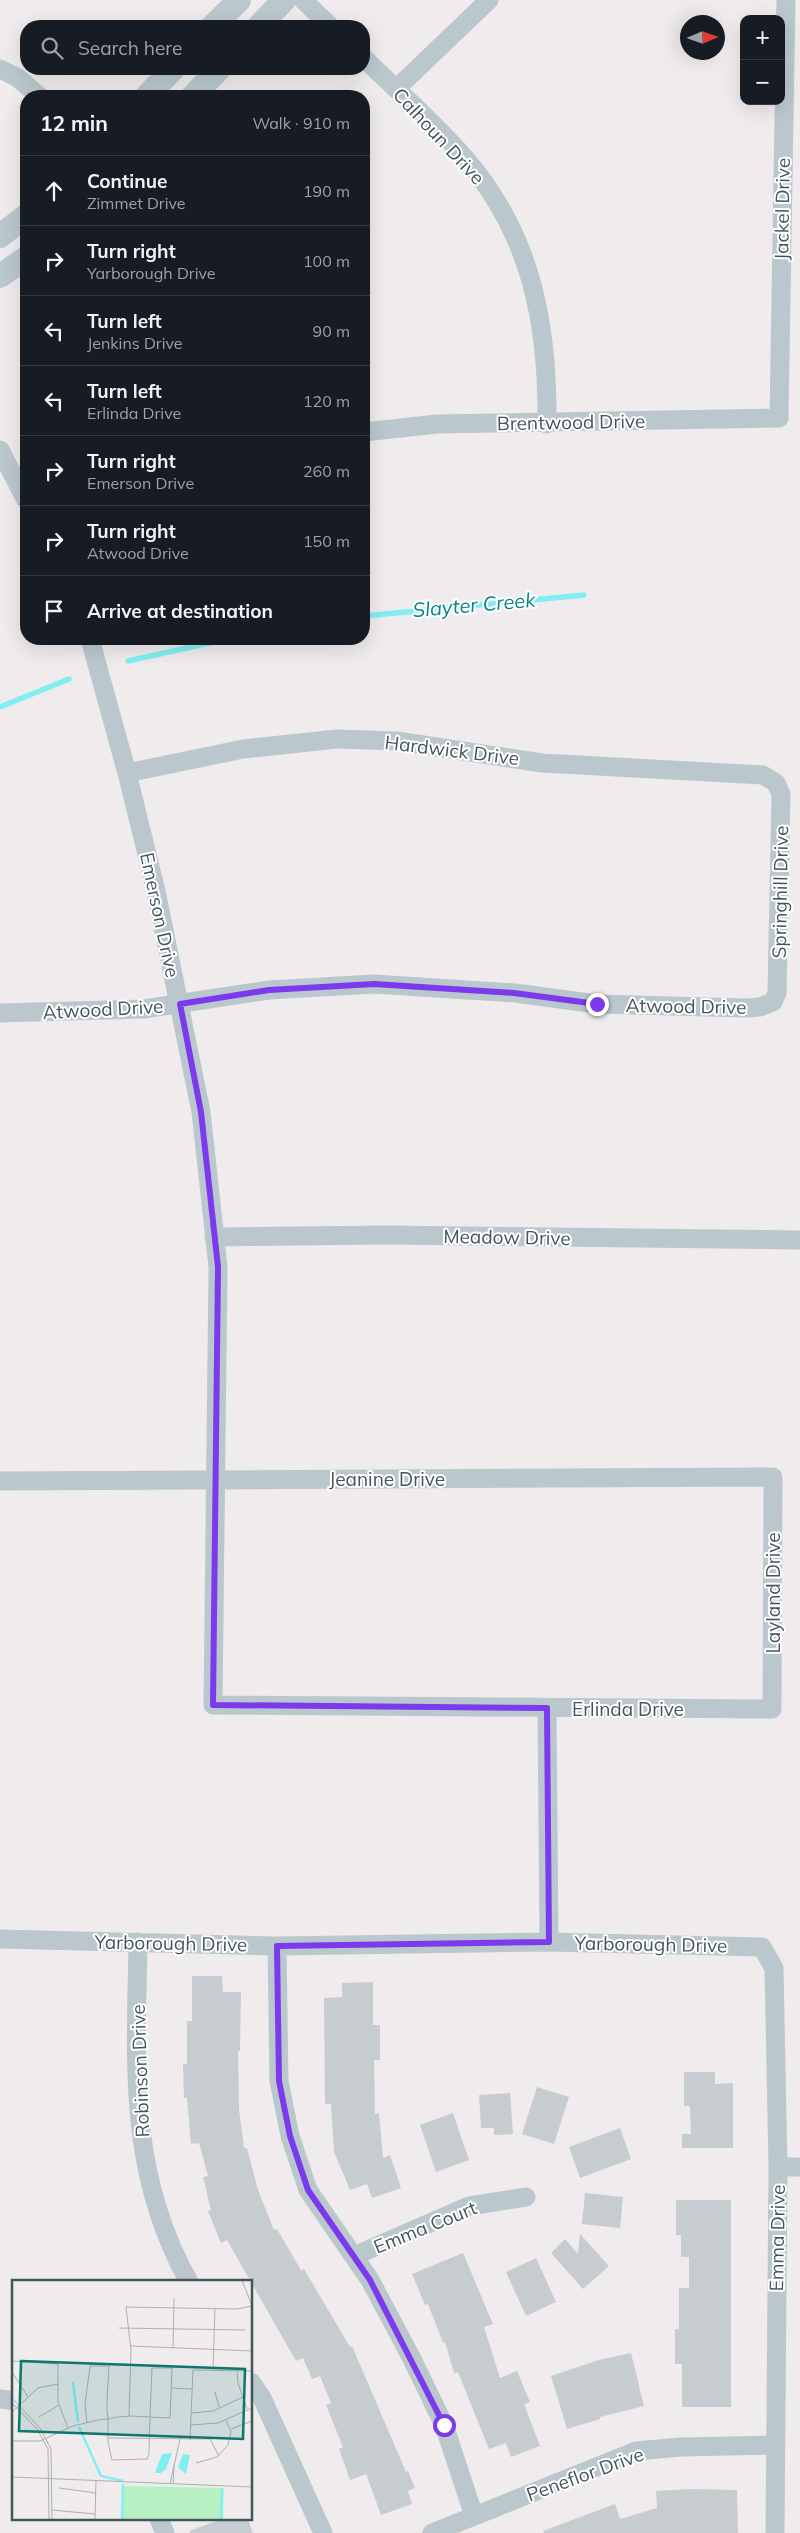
<!DOCTYPE html>
<html lang="en">
<head>
<meta charset="utf-8">
<style>
  :root { --surface:#171b24; --page:#242831; --text:#f1f3f6; --muted:#9ea1a6; --line:#363941 }
  body { margin:0; font-family:Mulish,sans-serif; background:var(--page); color:var(--text) }
  .controls { position:absolute; right:15px; top:15px; display:grid; overflow:hidden; border-radius:10px; box-shadow:0 5px 20px #0002 }
  .controls button { width:45px; height:45px; display:grid; place-items:center; padding:0; border:0; border-bottom:1px solid var(--line); background:var(--surface); color:var(--text); font:25px sans-serif }
  .compass { position:absolute; left:680px; top:15px; width:45px; height:45px; border-radius:50%; background:var(--surface); box-shadow:0 5px 20px #0002; rotate:88deg }
  .stop { position:absolute; width:15px; height:15px; margin:-11px; border:4px solid #7c3aed; border-radius:50%; background:#fff }
  .stop.end { background:#7c3aed; border-color:#fff; box-shadow:0 1px 5px #0008 }
  .list { margin:0; padding:0; list-style:none }
  h2 { display:flex; justify-content:space-between; align-items:center; height:65px; margin:0; padding:0 20px; font-size:21px }
  h2 small { font-size:16px; font-weight:400; color:var(--muted) }
  .list li { display:grid; grid-template-columns:32px 1fr auto; gap:15px; align-items:center; box-sizing:border-box; height:70px; padding:0 20px; border-top:1px solid var(--line) }
  .list b { display:block; font-size:19px; white-space:nowrap }
  .list p { margin:0; font-size:16px; white-space:nowrap; color:var(--muted) }
  .list em { font-size:16px; font-style:normal; color:var(--muted) }
  .icon { flex:none; width:28px; height:28px; fill:none; stroke:currentColor; stroke-width:2; stroke-linecap:round; stroke-linejoin:round }
  .map { position:relative; flex:none; width:800px; height:2533px; overflow:hidden }
  .search { position:absolute; background:var(--surface); box-shadow:0 5px 20px #0002; left:20px; top:20px; width:350px; height:55px; display:flex; align-items:center; gap:12px; box-sizing:border-box; padding:0 18px; border-radius:20px; color:var(--muted); font-size:19px }
  .panel { position:absolute; background:var(--surface); box-shadow:0 5px 20px #0002; left:20px; top:90px; width:350px; height:555px; border-radius:20px }
  .map>svg:first-child { display:block }
</style>
</head>
<body>
<div class="map">
<svg width="800" height="2533" viewBox="0 0 800 2533">
  <rect width="100%" height="100%" fill="#f0eced"/>
  <g fill="none" stroke-linecap="round" stroke-linejoin="round">
    <path stroke="#81eff1" stroke-width="5.5" d="M364,616L584,595
      M128,661L227,639
      M0,707L69,679"/>
  </g>
  <path fill="#c6ccd0" d="M192,1976H222L223,1992H241L240,2051H238L239,2109L244,2148H247L258,2190L274,2230L277,2229L301,2270L304,2269L350,2347L352,2346L406,2472L408,2471L415,2488L408,2491L412,2504L381,2515L366,2474L350,2480L339,2449L343,2447L326,2405L331,2403L320,2376L312,2379L303,2358L296,2361L227,2240L221,2243L208,2211L211,2210L203,2177L208,2176L199,2143L191,2144L187,2098H184L183,2064H187V2021H192Z
    M373,1982V2025H380V2060H374L375,2114L379,2113L383,2158L390,2155L401,2188L372,2198L367,2184L350,2190L334,2152L331,2104H325L324,1998L342,1997V1983Z
    M684,2072H715V2084L733,2083V2148H682V2134H691L690,2106H684Z
    M537,2087L569,2097L554,2144L522,2134Z
    M510,2093L513,2134L494,2135V2128H481L479,2095Z
    M453,2113L469,2160L436,2172L420,2125Z
    M620,2128L631,2159L580,2178L569,2147Z
    M585,2193L623,2197L620,2228L582,2224Z
    M676,2200H731V2407H682V2364H675V2329H679V2288H689V2257H681V2235H676Z
    M580,2234L609,2266L583,2289L551,2253L565,2239L578,2254Z
    M463,2253L493,2324L484,2327L500,2378L517,2371L530,2402L524,2404L540,2446L511,2457L506,2443L489,2449L458,2372L454,2373L445,2342L443,2343L428,2304L425,2305L412,2274Z
    M536,2258L556,2302L526,2316L506,2272Z
    M631,2353L644,2406L600,2417V2419L567,2429L551,2376L599,2360Z
    M689,2489L737,2490L738,2533H544L543,2531L615,2504L620,2519L657,2508L656,2491Z
    M222,2519H248L253,2533H190L189,2531Z"/>
  <g fill="none" stroke-linecap="round" stroke-linejoin="round">
    <path stroke="#bac8cd" stroke-width="19" d="M303,0L330,26
      M364,58C397,91 434,122 464,157C532,235 548,324 547,424
      M0,69L18,78L39,96
      M396,89L489,0
      M364,432L437,424L779,418L786,0
      M0,450L26,500
      M0,1013L144,1009L269,990L374,984L515,993L597,1004L746,1008L760,1007L773,1002L777,993L781,794L776,783L763,775L542,763L397,741L337,739L243,749L127,773
      M214,1237L386,1235L800,1240
      M0,1481L773,1477L772,1709L213,1705L218,1267L201,1112L156,891L127,773L90,639
      M547,1709L549,1942
      M0,1939L277,1946L549,1942L762,1947L774,1968L778,2167L775,2533
      M138,1942C136,2063 127,2172 189,2282
      M277,1946L279,2081L290,2136L308,2190L370,2280L411,2357L444,2425L474,2516
      M778,2167H800
      M354,2256L469,2206L526,2197
      M251,2382L262,2398L323,2533
      M0,2399L14,2401
      M159,2519L165,2533
      M432,2533L636,2451L681,2447L775,2445"/>
    <path stroke="#bac8cd" stroke-width="24" d="M213,26L239,0
      M259,26L284,0
      M147,96L173,69
      M193,96L219,69
      M0,236L26,216
      M0,276L26,258"/>
  </g>
  <g fill="none" stroke-linecap="round" stroke-linejoin="round">
    <path stroke="#7c3aed" stroke-width="6" d="M444,2425L370,2280L308,2190L290,2136L279,2081L277,1946L549,1942L547,1708L213,1705L218,1267L201,1112L180,1004L269,990L374,984L514,993L597,1004"/>
  </g>
  <g text-anchor="middle" stroke-width="4" stroke-linejoin="round" paint-order="stroke">
    <g font-size="19" fill="#44555b" stroke="#fff">
      <text transform="translate(439 136) rotate(47)" y="7">Calhoun Drive</text>
      <text transform="translate(782 209) rotate(-89)" y="7">Jackel Drive</text>
      <text transform="translate(571 422) rotate(-1)" y="7">Brentwood Drive</text>
      <text transform="translate(452 750) rotate(7)" y="7">Hardwick Drive</text>
      <text transform="translate(780 892) rotate(-89)" y="7">Springhill Drive</text>
      <text transform="translate(160 915) rotate(78)" y="7">Emerson Drive</text>
      <text transform="translate(686 1006) rotate(1)" y="7">Atwood Drive</text>
      <text transform="translate(103 1009) rotate(-3)" y="7">Atwood Drive</text>
      <text transform="translate(507 1237) rotate(1)" y="7">Meadow Drive</text>
      <text x="387" y="1486">Jeanine Drive</text>
      <text transform="translate(773 1593) rotate(-90)" y="7">Layland Drive</text>
      <text x="628" y="1716">Erlinda Drive</text>
      <text transform="translate(171 1943) rotate(1)" y="7">Yarborough Drive</text>
      <text transform="translate(651 1944) rotate(1)" y="7">Yarborough Drive</text>
      <text transform="translate(140 2071) rotate(-92)" y="7">Robinson Drive</text>
      <text transform="translate(425 2227) rotate(-22)" y="7">Emma Court</text>
      <text transform="translate(777 2238) rotate(-89)" y="7">Emma Drive</text>
      <text transform="translate(585 2474) rotate(-20)" y="7">Peneflor Drive</text>
    </g>
    <g font-size="20" font-style="italic" fill="#068488" stroke="#fff">
      <text transform="translate(474 605) rotate(-5)" y="7">Slayter Creek</text>
    </g>
  </g>
  <g transform="translate(12 2280)">
    <rect width="240" height="240" fill="#f0eced"/>
    <path d="M110,206L212,208L211,240H110Z" fill="#b7f1c3"/>
    <path d="M160,173L154,189L149,193H143L150,174ZM171,174L178,175L174,194L166,187Z" fill="#81eff1"/>
    <path fill="none" stroke="#81eff1" stroke-width="2.5" d="M61,102L66,142M67,147L89,196L111,201M110,240L111,204M209,240L210,208"/>
    <path fill="none" stroke="#abb0b3" stroke-width="1" d="M230,0L240,26M107,48L233,50M119,66L240,71M161,67L162,18M0,81L46,84V122L56,148M201,89L203,28M225,90L226,103L235,129M0,92L16,117M160,108L180,109M203,112L207,127M0,118L28,148L39,169L40,240M0,123L25,149L36,169L37,240M0,132L26,108L46,104M180,133L201,131L231,117M117,136L119,70L114,27L225,29L240,26M27,137L47,125M179,145L206,143L240,128M219,149L240,141M96,158L198,159L207,176M178,160L181,90L240,91M0,161H28L61,146L86,140L96,139L106,137L119,136L138,137L158,138L160,88H140L138,137L137,169V174L135,179L100,180L96,162V139L95,131V121L97,86H78L73,124L75,143M184,183L205,177L216,165L219,152L214,140M0,197L240,207M158,204L168,159M161,204L162,185M47,208L84,213M40,230L83,234M83,240L84,201"/>
    <path fill="#0f766e" fill-opacity="0.15" stroke="#0f766e" stroke-width="2.5" d="M9,81L233,89L231,159L7,151Z"/>
    <rect width="240" height="240" fill="none" stroke="#44555b" stroke-width="2.5"/>
  </g>
</svg>
<div class="controls">
<button>+</button>
<button>−</button>
</div>
<svg class="compass" viewBox="-18 -18 36 36"><path d="M0-13l5 13h-10z" fill="#e53935"/><path d="M0 13l5-13h-10z" fill="#9ea1a6"/></svg>
<div class="stop" style="left:444px;top:2425px"></div>
<div class="stop end" style="left:597px;top:1004px"></div>
<div class="search"><svg class="icon" aria-label="search" viewBox="0 0 24 24"><circle cx="10" cy="10" r="6"/><path d="M15 15l6 6"/></svg>Search here</div>
<section class="panel">
<h2>12 min<small>Walk · 910 m</small></h2>
<ul class="list">
<li><svg class="icon" aria-label="ahead" viewBox="0 0 24 24"><path d="M12 20V5M6 11l6-6 6 6"/></svg><div><b>Continue</b><p>Zimmet Drive</p></div><em>190 m</em></li>
<li><svg class="icon" aria-label="right" viewBox="0 0 24 24"><path d="M7 20v-9h11M14 6l5 5-5 5"/></svg><div><b>Turn right</b><p>Yarborough Drive</p></div><em>100 m</em></li>
<li><svg class="icon" aria-label="left" viewBox="0 0 24 24"><path d="M17 20v-9H6M10 6l-5 5 5 5"/></svg><div><b>Turn left</b><p>Jenkins Drive</p></div><em>90 m</em></li>
<li><svg class="icon" aria-label="left" viewBox="0 0 24 24"><path d="M17 20v-9H6M10 6l-5 5 5 5"/></svg><div><b>Turn left</b><p>Erlinda Drive</p></div><em>120 m</em></li>
<li><svg class="icon" aria-label="right" viewBox="0 0 24 24"><path d="M7 20v-9h11M14 6l5 5-5 5"/></svg><div><b>Turn right</b><p>Emerson Drive</p></div><em>260 m</em></li>
<li><svg class="icon" aria-label="right" viewBox="0 0 24 24"><path d="M7 20v-9h11M14 6l5 5-5 5"/></svg><div><b>Turn right</b><p>Atwood Drive</p></div><em>150 m</em></li>
<li><svg class="icon" aria-label="arrive" viewBox="0 0 24 24"><path d="M6 21V4h12l-3 4 3 4H6"/></svg><div><b>Arrive at destination</b></div></li>
</ul>
</section>
</div>
</body>
</html>
